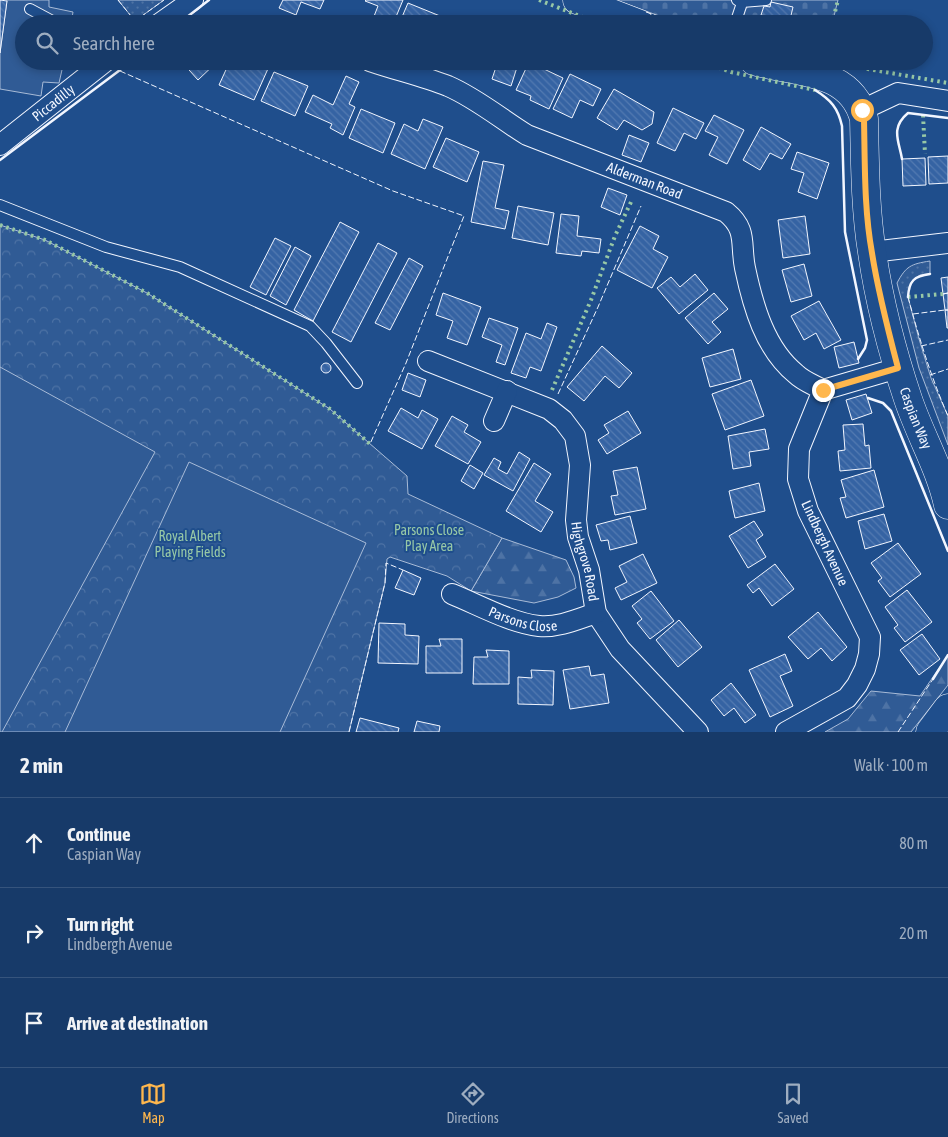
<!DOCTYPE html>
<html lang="en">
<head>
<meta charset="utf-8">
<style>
  :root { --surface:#173a69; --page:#244571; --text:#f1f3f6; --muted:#9eadc0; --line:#36547d; --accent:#ffb74d }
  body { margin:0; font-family:"Asap Condensed",sans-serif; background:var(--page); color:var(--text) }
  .stop { position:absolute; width:15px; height:15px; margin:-11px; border:4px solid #ffb74d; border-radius:50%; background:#fff }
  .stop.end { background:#ffb74d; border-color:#fff; box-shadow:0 1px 5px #0008 }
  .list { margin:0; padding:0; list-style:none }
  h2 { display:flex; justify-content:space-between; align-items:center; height:65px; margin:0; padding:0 20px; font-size:21px }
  h2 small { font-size:16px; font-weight:400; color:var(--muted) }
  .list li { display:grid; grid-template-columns:32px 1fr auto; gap:15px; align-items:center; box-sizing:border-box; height:90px; padding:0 20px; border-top:1px solid var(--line) }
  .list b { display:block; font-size:19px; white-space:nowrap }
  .list p { margin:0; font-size:16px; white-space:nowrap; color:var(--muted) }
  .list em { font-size:16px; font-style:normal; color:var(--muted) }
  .icon { flex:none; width:28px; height:28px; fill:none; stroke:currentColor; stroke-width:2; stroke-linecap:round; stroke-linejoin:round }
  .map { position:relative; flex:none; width:948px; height:732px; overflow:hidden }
  .search { position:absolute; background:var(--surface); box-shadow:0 2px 8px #0003; left:15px; right:15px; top:15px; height:55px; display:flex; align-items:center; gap:12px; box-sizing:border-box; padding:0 18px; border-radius:28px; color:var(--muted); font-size:19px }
  .sheet { height:335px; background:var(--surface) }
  nav { display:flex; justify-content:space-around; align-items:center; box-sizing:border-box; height:70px; border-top:1px solid var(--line); background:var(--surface); font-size:14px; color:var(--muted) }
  nav a { display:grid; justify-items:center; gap:2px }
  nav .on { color:var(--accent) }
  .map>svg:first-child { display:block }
</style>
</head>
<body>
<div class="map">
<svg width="948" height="732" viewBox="0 0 948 732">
  <defs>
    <pattern id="grass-dots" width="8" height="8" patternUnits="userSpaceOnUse" patternTransform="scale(1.25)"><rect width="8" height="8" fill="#305b95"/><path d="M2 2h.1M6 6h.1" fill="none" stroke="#4e73a5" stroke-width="1.8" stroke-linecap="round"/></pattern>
    <pattern id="forest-firs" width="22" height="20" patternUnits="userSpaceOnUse" patternTransform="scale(1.25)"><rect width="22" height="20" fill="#305b95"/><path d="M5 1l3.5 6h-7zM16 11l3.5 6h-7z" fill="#4e73a5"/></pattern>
    <pattern id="cemetery-stones" width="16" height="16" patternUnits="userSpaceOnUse" patternTransform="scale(1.25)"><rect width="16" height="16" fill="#305b95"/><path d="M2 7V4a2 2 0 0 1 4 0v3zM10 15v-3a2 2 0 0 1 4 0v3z" fill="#4e73a5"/></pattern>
    <pattern id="park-crowns" width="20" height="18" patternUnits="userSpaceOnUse" patternTransform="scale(1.25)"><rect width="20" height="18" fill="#305b95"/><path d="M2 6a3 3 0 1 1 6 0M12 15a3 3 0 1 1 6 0" fill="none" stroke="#4e73a5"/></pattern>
    <pattern id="building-back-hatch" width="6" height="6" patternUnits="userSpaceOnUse" patternTransform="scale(1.25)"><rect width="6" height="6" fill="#3563a3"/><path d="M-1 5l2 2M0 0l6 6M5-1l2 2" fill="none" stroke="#537ab1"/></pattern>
  </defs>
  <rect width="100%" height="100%" fill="#1f4e8c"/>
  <path fill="url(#grass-dots)" stroke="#a8bbd7" d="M118,0H164L135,21Z
    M930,261V274L920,275L913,280L909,287L908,297L919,339L931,378L948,416V445L919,368L897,283C906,266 911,264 930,261Z"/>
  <path fill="url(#forest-firs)" stroke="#a8bbd7" d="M502,538L566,560L574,577L576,588L558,597L534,603L471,591Z
    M948,655V685L911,732H825L848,719L871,691L920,696Z"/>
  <path fill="url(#cemetery-stones)" stroke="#a8bbd7" d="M616,0H838L832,24H681Z"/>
  <path fill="url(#park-crowns)" stroke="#a8bbd7" d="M0,225L45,240L147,293L330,409L407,476L408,494L502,538L471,591L447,576L390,557L387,559L385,583L349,732H0Z"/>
  <path fill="#305b95" stroke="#a8bbd7" d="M7,0H49V7L73,12L71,24H24V61H64L59,83L43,82L41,96L0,89V53Z
    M0,367L155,452L2,732H0Z
    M189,462L366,543L280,732H65Z"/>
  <path fill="url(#building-back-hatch)" stroke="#f2f6ff" d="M0,0L7,1L0,53Z
    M283,0H324L320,9L301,2L296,15L279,8Z
    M366,0H403L393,24H371L378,6L365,1Z
    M771,2L793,7L789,24H766L768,16L761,15L764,6L770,7Z
    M408,3L445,18L442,24H399Z
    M449,17L466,24H446Z
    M181,61H218L198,80Z
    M230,61L271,62L254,100L219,85Z
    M498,61H519L511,86L492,79Z
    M529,62L563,78L549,109L530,100L531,96L516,90Z
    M274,72L308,86L295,116L261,101Z
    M570,74L601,89L593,106L580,100L572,118L553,109Z
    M346,76L359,82L349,104L355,107L343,135L330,128L332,124L305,112L313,95L333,105Z
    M614,89L654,112L652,124L642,130L624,120L617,130L597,118Z
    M673,108L704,123L696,139L684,133L675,151L657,143Z
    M361,109L395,123L383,153L349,138Z
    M714,115L744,130L727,164L709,155L718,137L705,131Z
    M423,119L443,127L425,169L391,154L404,124L418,131Z
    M761,127L791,144L782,159L770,153L760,170L743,160Z
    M629,135L649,143L641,162L622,155Z
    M446,138L479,152L467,182L433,167Z
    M797,152L829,163L817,199L798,192L804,173L791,169Z
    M948,156V183L929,184L928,157Z
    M925,158L926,185L903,186L902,159Z
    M483,161L504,165L495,208L509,211L505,229L471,222Z
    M608,188L627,195L620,215L601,207Z
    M518,206L554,213L548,245L512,238Z
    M561,214L579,216L577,236L601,239L599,253L582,251L581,256L556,253Z
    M805,216L810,254L783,258L778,220Z
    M340,222L359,232L313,321L294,310Z
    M640,226L659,236L653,249L668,257L652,288L617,270Z
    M275,238L291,246L266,295L250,287Z
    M378,243L397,253L351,342L332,332Z
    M295,247L311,256L286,305L270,296Z
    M409,258L423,266L390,330L375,323Z
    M804,264L812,296L791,302L782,270Z
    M695,274L708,290L679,314L657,288L671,277L680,287Z
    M948,277V293L943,294L941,278Z
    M443,293L481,307L467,345L447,338L453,321L436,315Z
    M714,293L728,309L712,322L721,332L708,344L685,318Z
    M948,293V310H945L943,294Z
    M819,301L841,340L824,349L816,333L804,340L791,316Z
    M945,310H948V328H947Z
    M489,318L518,328L505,365L496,362L502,345L482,337Z
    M547,323L557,327L541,371L530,367L526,378L511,373L526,333L541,339Z
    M854,342L859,363L839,368L834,347Z
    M602,346L632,373L619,388L605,376L584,401L567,387Z
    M733,349L741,379L710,387L702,358Z
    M321 368a5 5 0 1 1 10 0a5 5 0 1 1-10 0Z
    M408,373L426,380L420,397L402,390Z
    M751,380L764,416L725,430L712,394Z
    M866,394L872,413L852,420L846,400Z
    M401,408L418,418L422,410L438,419L422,449L388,431Z
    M628,411L641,433L607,454L598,440L609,433L604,425Z
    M452,416L468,425L464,432L481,442L468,464L435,446Z
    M863,424L865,446L869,445L871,468L840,471L838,451L845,450L843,425Z
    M765,429L769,449L749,452L751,466L733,469L728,436Z
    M519,452L530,459L513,491L484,475L494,458L501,462L498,469L507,474Z
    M534,463L551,474L535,501L553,512L541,532L506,511Z
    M470,465L483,473L474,489L461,481Z
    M637,467L646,509L615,515L611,496L618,495L613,471Z
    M874,470L884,507L846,518L840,498L846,497L841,480Z
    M759,483L765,511L735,518L729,491Z
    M884,514L892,541L865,549L858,521Z
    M630,516L637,543L610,550L608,540L601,541L596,525Z
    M754,521L763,535L756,540L766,557L748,568L729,536Z
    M898,543L921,574L890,597L878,581L882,578L871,563Z
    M643,554L657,583L621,600L615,588L627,582L619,566Z
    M775,564L794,589L772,606L759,588L753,593L747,585Z
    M403,570L421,578L414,595L395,588Z
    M907,590L932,622L905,642L894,628L898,625L885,607Z
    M651,591L674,621L650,639L637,623L642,619L632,606Z
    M818,612L847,647L832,661L821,648L808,659L788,637Z
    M679,620L702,647L678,667L656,640Z
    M379,623L405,624V635L419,636L418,664L378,663Z
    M922,634L940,659L919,675L900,650Z
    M439,639H462V673H426V646H441Z
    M486,650L509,651V684H473L474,657H488Z
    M785,654L792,671L780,676L793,706L770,717L749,670Z
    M589,666L591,676L604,674L609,703L570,709L563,670Z
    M531,670L554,671L553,705L518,704V677L532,678Z
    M731,683L756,715L745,723L734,708L724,716L711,700Z
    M360,718L399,728L398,732H356Z
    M417,721L440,726L439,732H414Z"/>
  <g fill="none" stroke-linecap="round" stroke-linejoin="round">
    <g stroke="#f2f6ff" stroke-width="12">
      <path id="lane" d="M737,0L742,2L766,0
        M30,9L58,24
        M735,24L743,0
        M0,205L106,247L180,267L310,326L326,343L357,383"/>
    </g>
    <g stroke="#f2f6ff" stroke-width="22">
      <g id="street">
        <path d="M159,24L193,0"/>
        <path id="s1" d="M370,61C396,70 423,76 448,86C476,98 501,119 527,135L726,212C748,230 740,244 745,268C753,306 765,349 796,374C803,381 814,385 823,390"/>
        <path d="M862,110L898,93L948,101"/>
        <path id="s2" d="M0,145L106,61"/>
        <path d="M872,252L948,243"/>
        <path id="s3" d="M428,361L549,409L563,420L575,436L580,465L576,520L578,537L589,570L596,613L620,649L698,732"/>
        <path d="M494,421L507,391"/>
        <path id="s4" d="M452,594C479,605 511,623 539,626C558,628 578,619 596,613"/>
        <path d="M786,732L847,698L857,685L865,669L869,654L870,637L808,511L798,479L799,449L823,390L898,368"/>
      </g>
    </g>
    <g stroke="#f2f6ff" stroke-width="29">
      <g id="secondary">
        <path d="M577,0L640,24"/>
        <path id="s5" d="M754,61C795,73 851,68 864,119C865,163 865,208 872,252C879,301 892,351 908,399C920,435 940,468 948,505"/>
      </g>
    </g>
    <g stroke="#f2f6ff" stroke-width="29">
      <path id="primary" d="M930,732L948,708"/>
    </g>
    <use href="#lane" stroke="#1f4e8c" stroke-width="10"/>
    <use href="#street" stroke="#1f4e8c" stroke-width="20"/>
    <use href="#secondary" stroke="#1f4e8c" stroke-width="28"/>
    <use href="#primary" stroke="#1f4e8c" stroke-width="28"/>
    <path stroke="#97c8a6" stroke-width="4" stroke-dasharray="2.5 4" stroke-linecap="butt" d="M539,0L600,24
      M832,24L838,0
      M700,61L731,72L815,90
      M822,61L948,83
      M923,115L925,154
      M0,225L45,240L147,293L330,409L370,444
      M908,297L943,294
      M552,390L591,300L615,236L631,202"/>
    <path stroke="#f2f6ff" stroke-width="1" stroke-dasharray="6 2.5" stroke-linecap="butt" d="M118,0L135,21L164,0
      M646,12L681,24
      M120,71L393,191L464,216L406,363L370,444
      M908,297C919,338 931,377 948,416
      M913,314L945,310
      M921,346L948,340
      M930,375L948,369
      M558,394L598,307L641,206
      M349,732L385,583L386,563L403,570
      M898,732L933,679"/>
    <path stroke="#f2f6ff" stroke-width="2.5" d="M178,24L209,0
      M815,90C831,100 838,108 842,126L845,232L867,340L865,348L858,359
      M902,159C899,141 890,128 908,113L948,118
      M0,160L132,61
      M908,297C909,281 914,276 930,274
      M868,398L883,403L891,411L948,551
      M933,679L948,655"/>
  </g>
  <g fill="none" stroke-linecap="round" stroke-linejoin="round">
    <path stroke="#ffb74d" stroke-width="6" d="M823,390L898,368C888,330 878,292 872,253C864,209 865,164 864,119L862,110"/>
  </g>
  <g text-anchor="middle" stroke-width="4" stroke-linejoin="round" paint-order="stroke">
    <g font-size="14" fill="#f2f6ff" stroke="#1f4e8c">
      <text dy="5" stroke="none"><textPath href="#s2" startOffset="68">Piccadilly</textPath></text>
      <text dy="5" stroke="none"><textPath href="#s1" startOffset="301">Alderman Road</textPath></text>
      <text dy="5" stroke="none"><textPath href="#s5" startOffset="438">Caspian Way</textPath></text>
      <text transform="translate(825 543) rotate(65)" y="5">Lindbergh Avenue</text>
      <text dy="5" stroke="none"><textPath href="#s3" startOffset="295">Highgrove Road</textPath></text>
      <text dy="5" stroke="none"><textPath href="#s4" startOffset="76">Parsons Close</textPath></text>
    </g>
    <g font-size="14" fill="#97c8a6" stroke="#1f4e8c">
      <text x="429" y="535">Parsons Close<tspan x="429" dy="16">Play Area</tspan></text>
      <text x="190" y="541">Royal Albert<tspan x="190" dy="16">Playing Fields</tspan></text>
    </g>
  </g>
</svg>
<div class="stop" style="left:862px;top:110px"></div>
<div class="stop end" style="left:823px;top:390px"></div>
<div class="search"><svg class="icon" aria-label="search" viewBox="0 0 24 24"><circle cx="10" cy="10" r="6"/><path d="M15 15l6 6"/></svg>Search here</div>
</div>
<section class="sheet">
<h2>2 min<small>Walk · 100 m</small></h2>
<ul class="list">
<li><svg class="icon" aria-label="ahead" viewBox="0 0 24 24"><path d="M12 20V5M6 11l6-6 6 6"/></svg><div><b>Continue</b><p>Caspian Way</p></div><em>80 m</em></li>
<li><svg class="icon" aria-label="right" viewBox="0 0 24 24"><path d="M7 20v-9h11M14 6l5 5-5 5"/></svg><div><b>Turn right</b><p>Lindbergh Avenue</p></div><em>20 m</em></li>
<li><svg class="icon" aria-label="arrive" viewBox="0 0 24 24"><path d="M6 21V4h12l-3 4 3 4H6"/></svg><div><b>Arrive at destination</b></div></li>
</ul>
</section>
<nav>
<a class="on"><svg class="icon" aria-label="map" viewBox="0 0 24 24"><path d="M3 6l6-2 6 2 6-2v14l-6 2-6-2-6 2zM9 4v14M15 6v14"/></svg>Map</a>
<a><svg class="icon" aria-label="directions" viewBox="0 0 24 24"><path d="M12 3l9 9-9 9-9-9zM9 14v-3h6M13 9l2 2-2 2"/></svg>Directions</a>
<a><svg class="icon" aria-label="saved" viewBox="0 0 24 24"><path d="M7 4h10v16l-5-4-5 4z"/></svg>Saved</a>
</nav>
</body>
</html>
